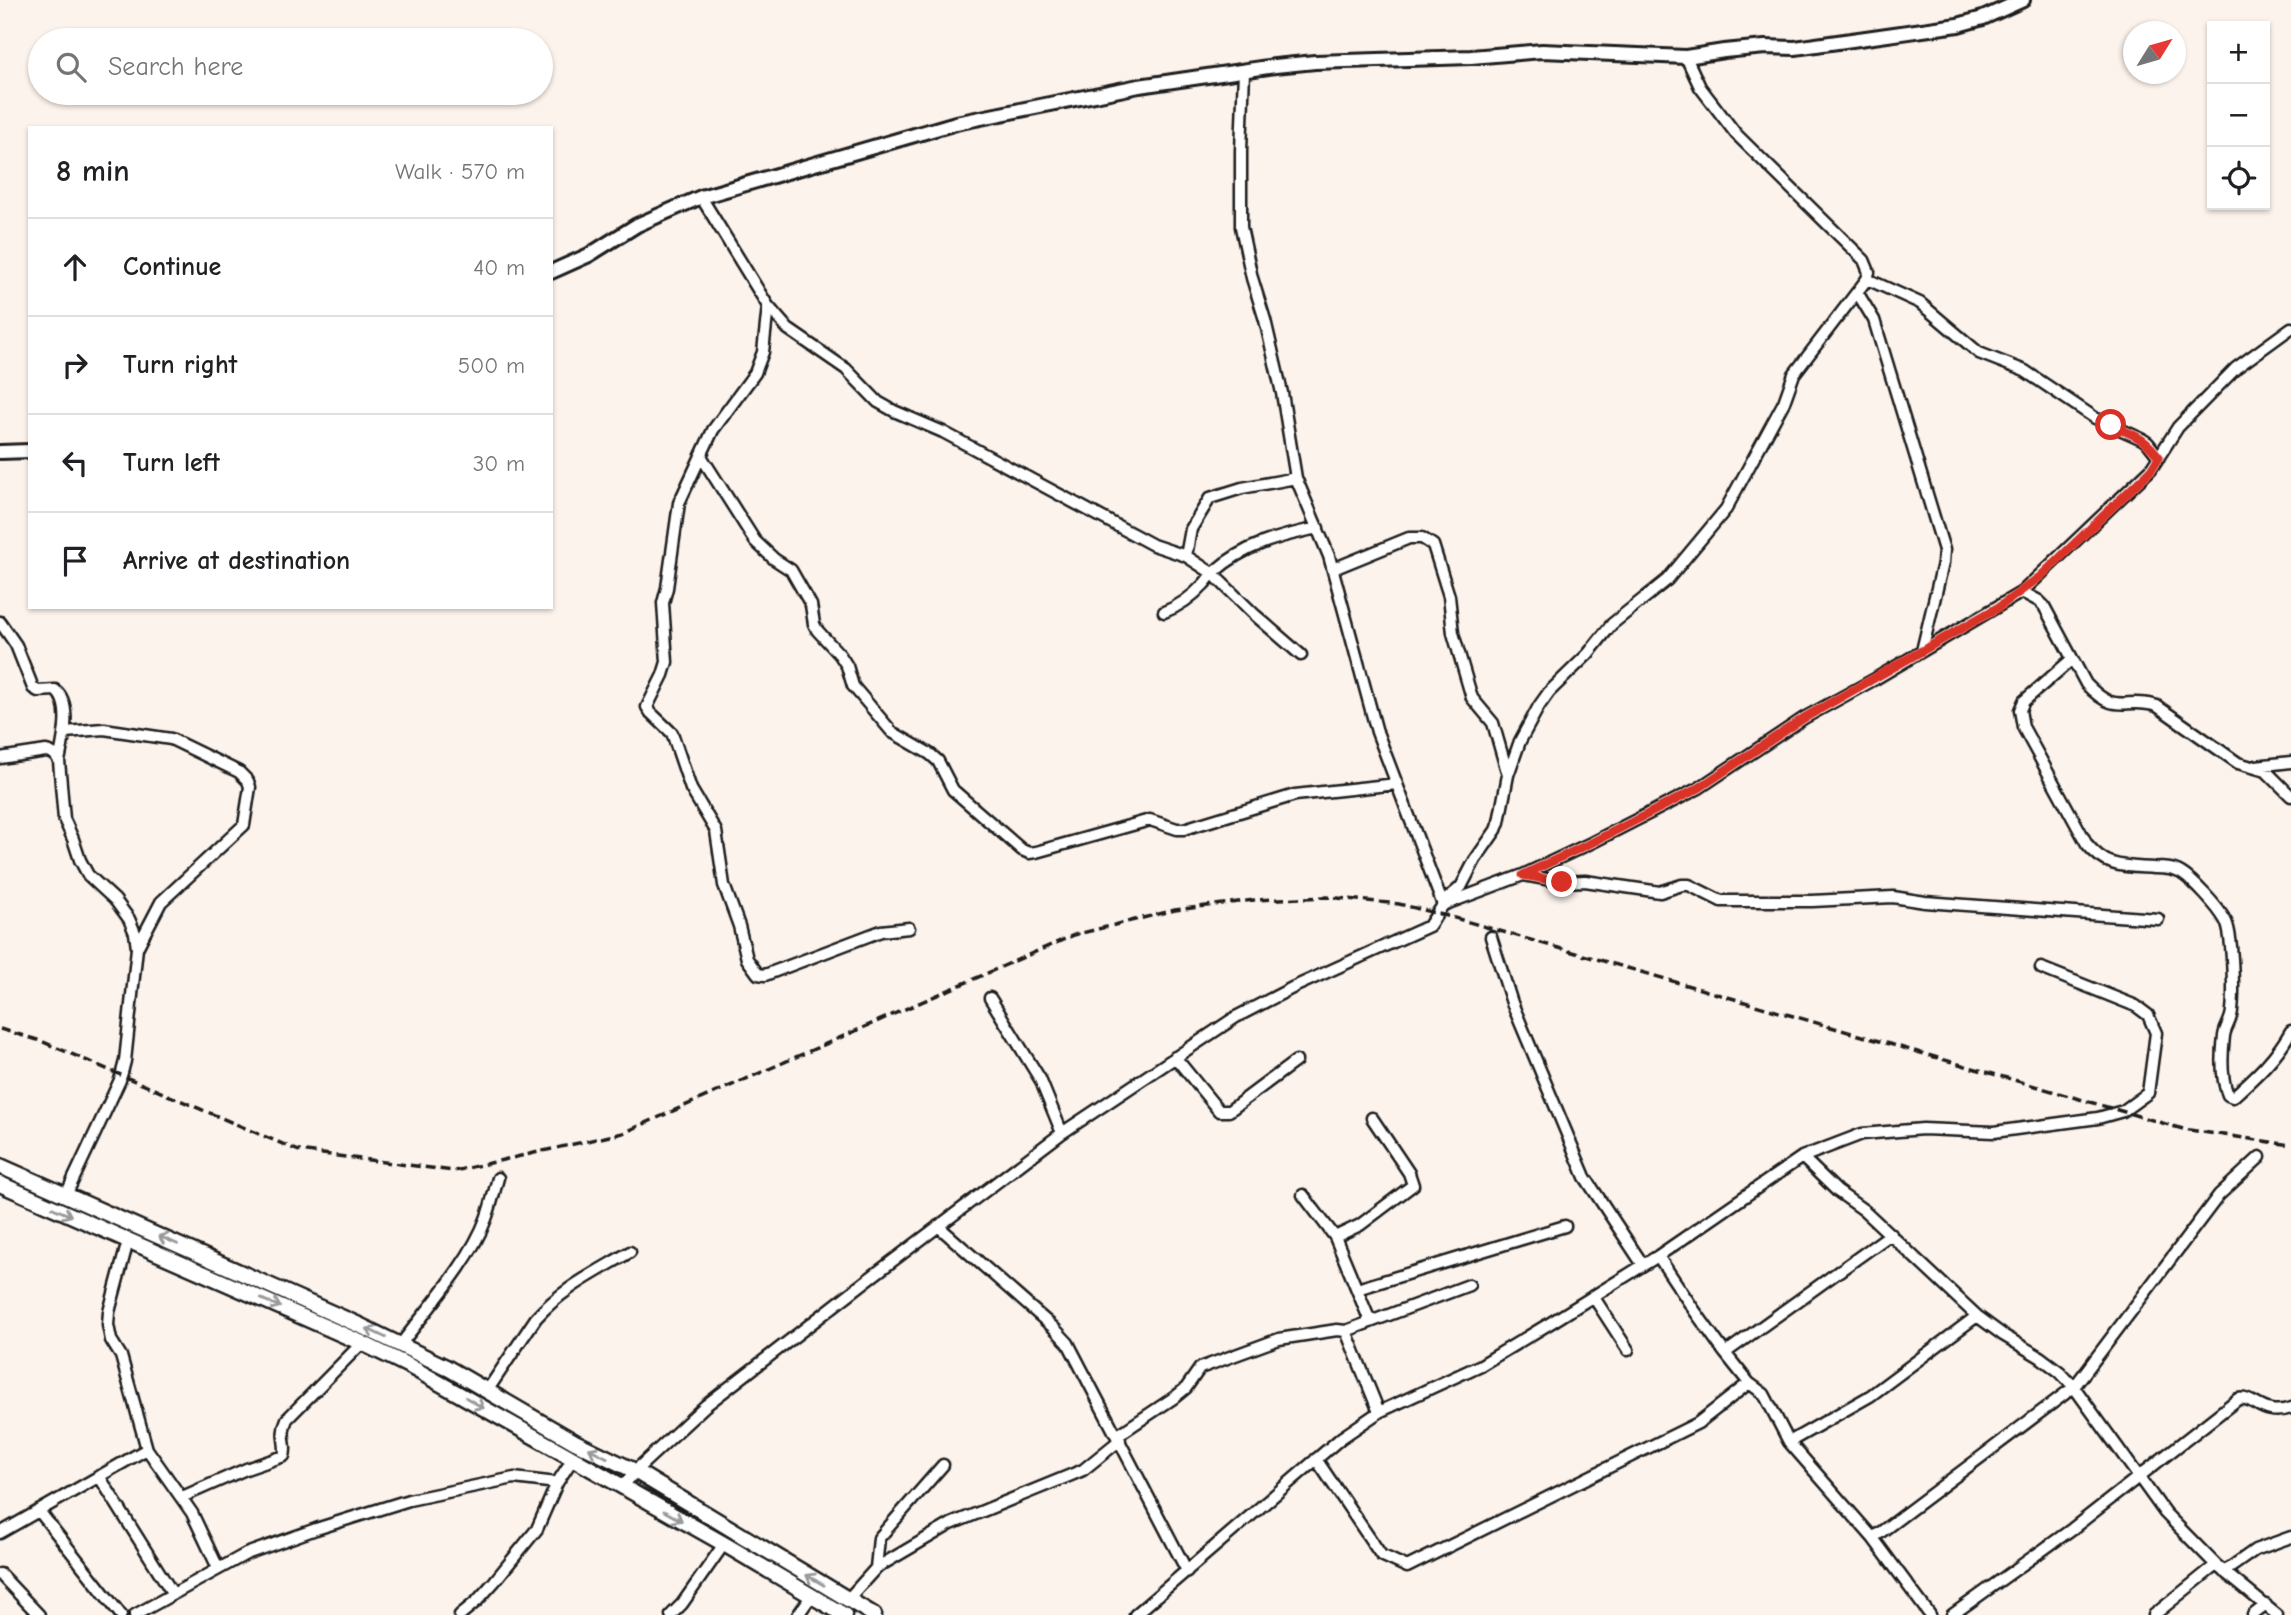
<!DOCTYPE html>
<html lang="en">
<head>
<meta charset="utf-8">
<style>
  :root { --surface:#fff; --page:#f6f6f6; --text:#202124; --muted:#757577; --line:#e0e0e0 }
  body { margin:0; font-family:"Comic Neue",sans-serif; background:var(--page); color:var(--text) }
  .controls { position:absolute; right:21px; top:21px; display:grid; overflow:hidden; border-radius:0px; box-shadow:0 2px 5px #0004 }
  .controls button { width:63px; height:63px; display:grid; place-items:center; padding:0; border:0; border-bottom:2px solid var(--line); background:var(--surface); color:var(--text); font:35px sans-serif }
  .compass { position:absolute; left:2123px; top:21px; width:63px; height:63px; border-radius:50%; background:var(--surface); box-shadow:0 2px 5px #0004; rotate:53deg }
  .stop { position:absolute; width:21px; height:21px; margin:-16px; border:5px solid #d93025; border-radius:50%; background:#fff }
  .stop.end { background:#d93025; border-color:#fff; box-shadow:0 2px 7px #0008 }
  .list { margin:0; padding:0; list-style:none }
  h2 { display:flex; justify-content:space-between; align-items:center; height:91px; margin:0; padding:0 28px; font-size:30px }
  h2 small { font-size:23px; font-weight:400; color:var(--muted) }
  .list li { display:grid; grid-template-columns:46px 1fr auto; gap:21px; align-items:center; box-sizing:border-box; height:98px; padding:0 28px; border-top:2px solid var(--line) }
  .list b { display:block; font-size:26px; white-space:nowrap }
  .list em { font-size:23px; font-style:normal; color:var(--muted) }
  .icon { flex:none; width:38px; height:38px; fill:none; stroke:currentColor; stroke-width:2; stroke-linecap:round; stroke-linejoin:round }
  .map { position:relative; flex:none; width:2291px; height:1615px; overflow:hidden }
  .search { position:absolute; background:var(--surface); box-shadow:0 2px 5px #0004; left:28px; top:28px; width:525px; height:77px; display:flex; align-items:center; gap:18px; box-sizing:border-box; padding:0 24px; border-radius:38px; color:var(--muted); font-size:26px }
  .panel { position:absolute; background:var(--surface); box-shadow:0 2px 5px #0004; left:28px; top:126px; width:525px; height:483px; border-radius:0px }
  .map>svg:first-child { display:block }
</style>
</head>
<body>
<div class="map">
<svg width="2291" height="1615" viewBox="0 0 2291 1615">
  <rect width="100%" height="100%" fill="#fcf3ec"/>
  <filter id="ink" filterUnits="userSpaceOnUse"><feTurbulence type="fractalNoise" baseFrequency=".0143" numOctaves="2"/><feDisplacementMap in="SourceGraphic" scale="14" xChannelSelector="R" yChannelSelector="G"/><feConvolveMatrix kernelMatrix="1 2 1 2 8 2 1 2 1" color-interpolation-filters="sRGB"/></filter>
  <g filter="url(#ink)">
    <g fill="none" stroke-linecap="round" stroke-linejoin="round">
      <g stroke="#1c1c1c" stroke-width="15">
        <path id="minor" d="M1244,71L1241,151V227L1252,278L1265,320L1282,393L1296,478L1329,556L1377,732L1443,905
          M701,197L768,306L788,329L846,369L878,402L894,411L943,432L1153,545L1186,556L1212,573L1255,615L1301,655
          M1867,279L1920,303L1979,353L2025,371L2095,418L2142,439L2148,443L2159,457
          M1857,292L1874,320L1944,550L1943,563L1922,651
          M768,306L763,352L755,373L713,430L679,503L667,588L663,603L667,662L663,675L647,707L651,713L672,733L691,789L716,831L724,885L739,926L747,959L758,974L765,975L881,931L909,928
          M701,456L755,541L774,559L791,570L811,605L814,624L817,630L840,655L847,666L853,686L892,732L930,754L938,761L953,790L1022,850L1029,853L1036,852L1150,820L1177,829H1184L1295,795L1397,784
          M1186,556L1191,529L1210,498L1242,488L1296,478
          M1333,569L1409,538H1422L1433,545L1449,596L1453,633L1472,698L1493,723L1508,775
          M2022,592L2039,601L2044,606L2086,684C2117,717 2124,696 2157,706L2238,763L2266,771L2291,796
          M1164,612C1180,606 1192,597 1204,584C1208,580 1210,575 1214,572C1244,545 1280,536 1318,528
          M0,622L16,645L33,688L38,691L55,690C73,703 63,742 59,761
          M2072,659L2024,701L2020,710L2023,727L2087,844C2107,869 2125,866 2154,868C2163,868 2173,868 2181,873C2193,880 2218,907 2225,920C2233,932 2234,994 2232,1010C2232,1020 2225,1027 2224,1036C2222,1053 2221,1079 2228,1095L2233,1097C2256,1076 2276,1058 2291,1031
          M65,732L104,729L171,739L239,772L248,781L250,787L244,825L161,902L137,948
          M0,758L46,751C53,752 56,755 59,761L64,819L73,839L80,860L88,875L115,900L129,919L135,933L137,948L125,1061L120,1080L66,1195
          M2256,766L2291,762
          M1524,875L1562,882L1585,881L1660,892L1682,885H1689L1721,901H1812L1893,897L1925,902L2158,919
          M1448,898L1461,887L1475,860L1496,830L1499,822L1508,775L1520,741L1539,706L1549,692L1588,654L1612,624L1667,580L1726,509L1784,402L1794,374L1867,279L1869,272L1864,260L1736,134L1700,87L1686,57
          M1491,937L1512,1003L1585,1177L1643,1265
          M990,998L1040,1079L1062,1133
          M1175,1057L1219,1111H1229L1296,1061
          M1802,1157L1837,1191L1865,1211L1977,1316L2003,1335L2040,1357L2060,1372L2074,1387L2165,1513L2216,1565L2277,1615
          M1303,1195L1335,1237L1370,1321
          M938,1226L1054,1328L1068,1343L1187,1571
          M1335,1237L1360,1225L1413,1185L1409,1173L1372,1118
          M128,1241L109,1312L108,1325L111,1340L121,1356L147,1449L192,1513L218,1568
          M1658,1256L1694,1310L1725,1353L1749,1383L1764,1394L1789,1442L1873,1538L1930,1615
          M1357,1289L1565,1226
          M1593,1296L1628,1350
          M1346,1331L1379,1412
          M401,1344C428,1308 470,1262 486,1219C491,1206 494,1192 498,1178
          M1725,1353L1891,1234
          M487,1391L536,1318C563,1288 595,1273 630,1252
          M1118,1435L1175,1397L1186,1388L1200,1368L1279,1339L1337,1330L1346,1331L1469,1285
          M1789,1442L1870,1396L1977,1316
          M1316,1459L1381,1555L1407,1567L1698,1423L1749,1383
          M99,1476L173,1594
          M622,1488L635,1471L705,1406L866,1281L1062,1133L1236,1017L1294,987L1429,926L1443,905L1523,875L1591,843L1699,788L1804,718L1875,679L2022,592L2151,469L2178,427L2236,368L2291,328
          M182,1497L246,1469L284,1456C288,1444 279,1437 287,1419L362,1343
          M39,1511L121,1615
          M0,1533L147,1449
          M1873,1538L2074,1387L2219,1195L2260,1157
          M876,1568L879,1538L943,1465
          M2224,1572L2255,1550L2291,1537
          M0,1574L39,1615
          M848,1599L876,1568L951,1524L1071,1475L1083,1470L1120,1440
          M135,1615L246,1554L316,1529L409,1500L514,1478L557,1483
          M460,1615L477,1601L494,1582L537,1529L557,1483L572,1460
          M671,1615L682,1604L724,1544
          M798,1615L812,1595
          M1135,1615L1341,1438L1379,1412L1481,1365L1552,1322L1658,1256L1802,1157L1862,1134L1923,1129L1994,1132L2098,1118L2123,1111L2148,1093L2156,1033L2148,1015L2136,1006L2041,968
          M1952,1615L2072,1529L2238,1399C2254,1395 2262,1418 2291,1408
          M2154,1615L2216,1565
          M2253,1615L2266,1605"/>
      </g>
      <g stroke="#1c1c1c" stroke-width="18">
        <path id="tertiary" d="M551,272L589,255L637,225L701,197L956,123L1139,86L1275,66L1315,62L1471,57L1542,51L1686,57L1724,51L1765,47L1795,48L1958,25L1983,18L2023,0
          M0,452L30,451"/>
      </g>
      <g stroke="#1c1c1c" stroke-width="19">
        <path id="secondary" d="M0,1166L361,1326L446,1367L575,1442L635,1471L874,1615
          M0,1184L362,1343L411,1367L724,1544L844,1615"/>
      </g>
      <use href="#minor" stroke="#fff" stroke-width="10"/>
      <use href="#tertiary" stroke="#fff" stroke-width="12"/>
      <use href="#secondary" stroke="#fff" stroke-width="14"/>
      <path stroke="#1c1c1c" stroke-width="3.5" stroke-dasharray="10 5" stroke-linecap="butt" d="M0,1029L41,1041L299,1151L454,1171L623,1133L1074,935L1175,910L1254,900L1327,897L1399,904L1455,918L2183,1129L2291,1145"/>
    </g>
    <defs><path id="oneway-shaft" d="M-6 0H5M1.5-3L5.5 0L1.5 3" fill="none" stroke-width="1.6" stroke-linecap="round" stroke-linejoin="round" transform="scale(1.75)"/></defs>
    <g stroke="#999">
      <use href="#oneway-shaft" transform="translate(62 1212) rotate(24)"/>
      <use href="#oneway-shaft" transform="translate(168 1240) rotate(-156)"/>
      <use href="#oneway-shaft" transform="translate(271 1303) rotate(23)"/>
      <use href="#oneway-shaft" transform="translate(376 1333) rotate(-155)"/>
      <use href="#oneway-shaft" transform="translate(475 1403) rotate(31)"/>
      <use href="#oneway-shaft" transform="translate(598 1453) rotate(-153)"/>
      <use href="#oneway-shaft" transform="translate(673 1516) rotate(29)"/>
      <use href="#oneway-shaft" transform="translate(815 1580) rotate(-150)"/>
    </g>
  </g>
  <g fill="none" stroke-linecap="round" stroke-linejoin="round" filter="url(#ink)">
    <path stroke="#d93025" stroke-width="9" d="M1562,882L1523,875L1591,843L1699,788L1804,718L1999,607L2041,576L2151,470L2159,457C2144,437 2133,435 2111,425"/>
  </g>
</svg>
<div class="controls">
<button>+</button>
<button>−</button>
<button><svg class="icon" aria-label="locate" viewBox="0 0 24 24"><circle cx="12" cy="12" r="6"/><path d="M12 2v4M12 18v4M2 12h4M18 12h4"/></svg></button>
</div>
<svg class="compass" viewBox="-18 -18 36 36"><path d="M0-13l5 13h-10z" fill="#e53935"/><path d="M0 13l5-13h-10z" fill="#757577"/></svg>
<div class="stop" style="left:2111px;top:425px"></div>
<div class="stop end" style="left:1562px;top:882px"></div>
<div class="search"><svg class="icon" aria-label="search" viewBox="0 0 24 24"><circle cx="10" cy="10" r="6"/><path d="M15 15l6 6"/></svg>Search here</div>
<section class="panel">
<h2>8 min<small>Walk · 570 m</small></h2>
<ul class="list">
<li><svg class="icon" aria-label="ahead" viewBox="0 0 24 24"><path d="M12 20V5M6 11l6-6 6 6"/></svg><div><b>Continue</b></div><em>40 m</em></li>
<li><svg class="icon" aria-label="right" viewBox="0 0 24 24"><path d="M7 20v-9h11M14 6l5 5-5 5"/></svg><div><b>Turn right</b></div><em>500 m</em></li>
<li><svg class="icon" aria-label="left" viewBox="0 0 24 24"><path d="M17 20v-9H6M10 6l-5 5 5 5"/></svg><div><b>Turn left</b></div><em>30 m</em></li>
<li><svg class="icon" aria-label="arrive" viewBox="0 0 24 24"><path d="M6 21V4h12l-3 4 3 4H6"/></svg><div><b>Arrive at destination</b></div></li>
</ul>
</section>
</div>
</body>
</html>
